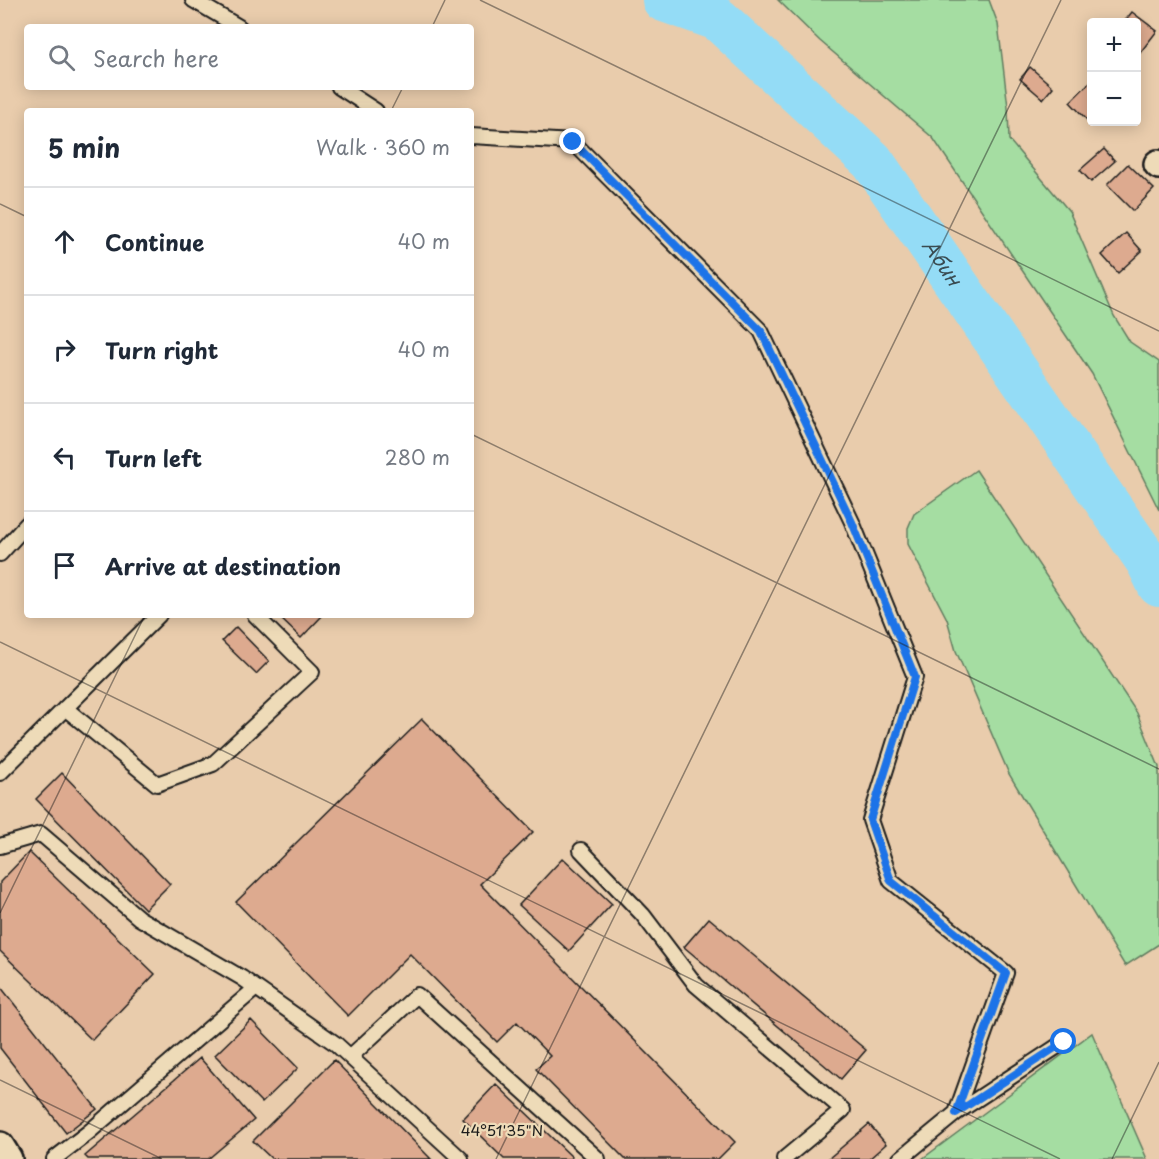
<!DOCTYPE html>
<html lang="en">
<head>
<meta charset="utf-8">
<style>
  :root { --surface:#fff; --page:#f2f2f3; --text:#1f2937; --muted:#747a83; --line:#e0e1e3 }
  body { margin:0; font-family:"Playpen Sans",sans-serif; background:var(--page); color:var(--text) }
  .controls { position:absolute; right:18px; top:18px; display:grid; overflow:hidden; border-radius:6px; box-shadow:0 3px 15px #0003 }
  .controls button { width:54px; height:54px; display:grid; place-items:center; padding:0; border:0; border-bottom:2px solid var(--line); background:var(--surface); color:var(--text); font:30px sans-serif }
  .stop { position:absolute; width:18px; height:18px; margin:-14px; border:4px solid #1a73e8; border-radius:50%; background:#fff }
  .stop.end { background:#1a73e8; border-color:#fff; box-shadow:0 2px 6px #0008 }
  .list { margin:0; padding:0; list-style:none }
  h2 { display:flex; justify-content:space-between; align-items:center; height:78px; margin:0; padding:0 24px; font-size:26px }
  h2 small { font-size:20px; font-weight:400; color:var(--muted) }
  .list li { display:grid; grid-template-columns:39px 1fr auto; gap:18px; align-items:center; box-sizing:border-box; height:108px; padding:0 24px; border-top:2px solid var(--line) }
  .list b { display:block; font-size:22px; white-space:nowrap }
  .list em { font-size:20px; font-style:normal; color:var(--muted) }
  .icon { flex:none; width:33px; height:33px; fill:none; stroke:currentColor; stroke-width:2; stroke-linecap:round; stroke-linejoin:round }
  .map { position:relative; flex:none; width:1159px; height:1159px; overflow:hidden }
  .search { position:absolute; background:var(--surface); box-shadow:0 3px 15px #0003; left:24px; top:24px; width:450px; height:66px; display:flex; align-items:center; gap:15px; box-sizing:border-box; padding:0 21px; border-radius:6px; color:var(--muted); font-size:22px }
  .panel { position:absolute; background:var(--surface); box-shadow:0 3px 15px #0003; left:24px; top:108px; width:450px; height:510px; border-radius:6px }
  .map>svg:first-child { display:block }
</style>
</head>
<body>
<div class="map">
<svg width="1159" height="1159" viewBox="0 0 1159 1159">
  <rect width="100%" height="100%" fill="#e9ccac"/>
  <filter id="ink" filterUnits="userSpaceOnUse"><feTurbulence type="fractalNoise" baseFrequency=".0167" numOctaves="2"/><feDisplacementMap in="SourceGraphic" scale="12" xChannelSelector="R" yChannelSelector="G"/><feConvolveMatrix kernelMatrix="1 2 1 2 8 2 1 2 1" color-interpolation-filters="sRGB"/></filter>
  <g filter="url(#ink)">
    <path fill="#a5dda2" stroke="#607c5f" stroke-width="1.5" d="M778,0H989L998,24L1008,107L1009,140L1069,211L1114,316L1130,342L1159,362V510L1092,374L933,138L820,41Z
      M976,470L1137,713L1159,767V944L1125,966L1009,774L956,651L947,619L908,544V528L914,514Z
      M1092,1033L1147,1159H922Z"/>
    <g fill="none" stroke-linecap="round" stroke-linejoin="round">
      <path stroke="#94dcf6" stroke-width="44" id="s1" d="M664,0L718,19L872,161L1148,562L1159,585"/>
    </g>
    <path fill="#ddaa8f" stroke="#1c1c1c" stroke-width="1.5" d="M1132,12L1157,31L1136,58V22H1124Z
      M1030,67L1053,87L1043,99L1020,79Z
      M1092,80V120L1089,122L1070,102Z
      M1104,149L1115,161L1091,182L1080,170Z
      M1128,164L1154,189L1133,211L1107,185Z
      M1126,233L1142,251L1118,273L1102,255Z
      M277,615H323L301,638Z
      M236,627L269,661L256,674L222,641Z
      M422,719L533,832L480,884L735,1142L718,1159H625L536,1069L550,1056L517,1022L497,1042L410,954L348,1016L236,902Z
      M62,773L170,884L145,909L36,799Z
      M29,852L155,974L92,1040L0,951V882Z
      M563,858L612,904L569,951L519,905Z
      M709,918L866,1050L841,1079L684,947Z
      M0,986L97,1109L66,1133L0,1048Z
      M251,1020L298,1068L262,1103L215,1055Z
      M200,1058L254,1120L208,1159H88L85,1156Z
      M334,1060L431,1159H272L253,1141Z
      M496,1084L572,1157L570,1159H504L463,1119Z
      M869,1124L886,1144L869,1159H828Z"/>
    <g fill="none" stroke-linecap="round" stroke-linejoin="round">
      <g stroke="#1c1c1c" stroke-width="18">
        <path id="service" d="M193,0L239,27
          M339,87L376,111
          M471,136L573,142L761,331L852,522L915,677L870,820L891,881L1006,973L956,1113
          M0,554L27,524
          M65,708L157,784L213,764L312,672L255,615
          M0,773L159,615
          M0,846L41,834L139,918L242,978L336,1044L461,1159
          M581,850L643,915L696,985L843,1110L784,1159
          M350,1057L417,995L598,1159
          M54,1159L89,1132L256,988
          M900,1159L956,1113L1064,1042"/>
      </g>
      <g stroke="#1c1c1c" stroke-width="32">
        <path id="minor" d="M1158,164L1159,165
          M0,1146L8,1159"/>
      </g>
      <use href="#service" stroke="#eedbb8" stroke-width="14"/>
      <use href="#minor" stroke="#eedbb8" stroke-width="27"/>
    </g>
  </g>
  <g fill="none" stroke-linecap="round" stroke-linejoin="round" filter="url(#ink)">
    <path stroke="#1a73e8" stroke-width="8" d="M573,142L761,331L852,522L915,677L870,820L891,881L1006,973L956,1113L1064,1042"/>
  </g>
  <path fill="none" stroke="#1c1c1c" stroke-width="1.5" stroke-opacity="0.45" d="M480,0L1159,331M432,27L445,0M391,111L403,87M0,204L27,217M471,434L1159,769M0,642L1060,1159M0,913L145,615M0,1080L162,1159M496,1159L1061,0M1112,1159L1159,1062"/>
  <g text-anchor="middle" stroke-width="4.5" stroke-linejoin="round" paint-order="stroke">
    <g font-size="20" font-style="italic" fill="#3a4c52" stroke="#eedbb8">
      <text dy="7" stroke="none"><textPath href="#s1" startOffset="390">Абин</textPath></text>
    </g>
  </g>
  <g font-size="15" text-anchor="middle" fill="#1c1c1c" stroke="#eedbb8" stroke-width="4.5" stroke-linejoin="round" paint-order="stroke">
    <text x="502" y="1136">44°51'35"N</text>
  </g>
</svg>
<div class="controls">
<button>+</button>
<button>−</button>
</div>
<div class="stop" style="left:1064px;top:1042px"></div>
<div class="stop end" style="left:573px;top:142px"></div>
<div class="search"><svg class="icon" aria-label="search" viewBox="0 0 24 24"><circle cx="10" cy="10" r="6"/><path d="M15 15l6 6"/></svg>Search here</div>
<section class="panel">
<h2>5 min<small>Walk · 360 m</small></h2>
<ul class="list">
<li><svg class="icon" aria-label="ahead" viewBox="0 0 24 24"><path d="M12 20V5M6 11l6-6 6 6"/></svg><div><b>Continue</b></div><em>40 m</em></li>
<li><svg class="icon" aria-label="right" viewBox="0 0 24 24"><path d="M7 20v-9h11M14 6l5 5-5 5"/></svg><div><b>Turn right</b></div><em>40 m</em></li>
<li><svg class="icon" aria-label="left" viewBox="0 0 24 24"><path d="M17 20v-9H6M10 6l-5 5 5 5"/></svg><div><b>Turn left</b></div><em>280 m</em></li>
<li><svg class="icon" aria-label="arrive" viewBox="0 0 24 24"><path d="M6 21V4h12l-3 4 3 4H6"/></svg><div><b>Arrive at destination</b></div></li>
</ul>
</section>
</div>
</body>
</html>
